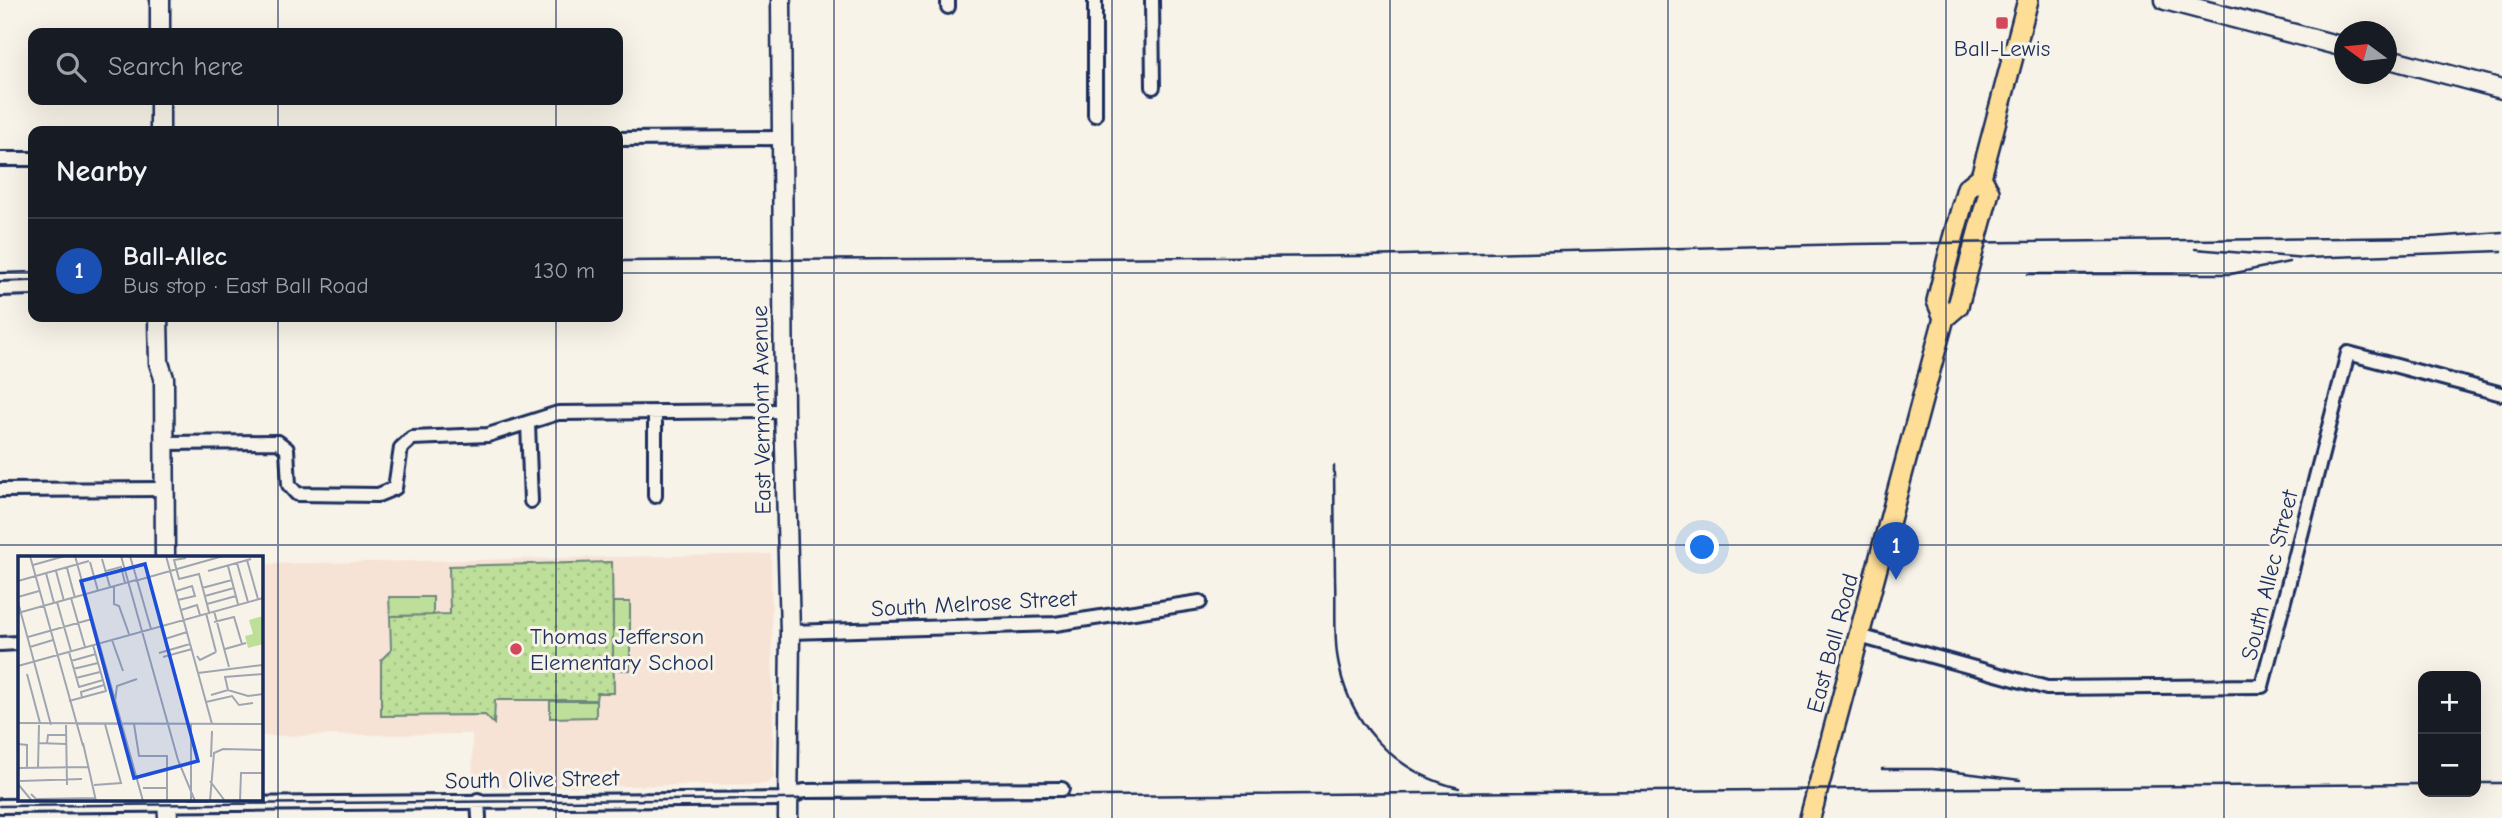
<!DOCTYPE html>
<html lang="en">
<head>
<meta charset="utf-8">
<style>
  :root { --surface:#171b24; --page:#20242c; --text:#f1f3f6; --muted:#9ea1a6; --line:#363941; --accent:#d1495b }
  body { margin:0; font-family:"Comic Neue",sans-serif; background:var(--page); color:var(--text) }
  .controls { position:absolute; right:21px; bottom:21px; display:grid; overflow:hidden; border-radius:14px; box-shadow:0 7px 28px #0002 }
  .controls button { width:63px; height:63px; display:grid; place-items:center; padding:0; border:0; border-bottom:2px solid var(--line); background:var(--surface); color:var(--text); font:35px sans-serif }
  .compass { position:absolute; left:2334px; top:21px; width:63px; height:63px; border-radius:50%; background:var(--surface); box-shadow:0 7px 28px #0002; rotate:285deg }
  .you { position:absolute; left:1703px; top:548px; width:24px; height:24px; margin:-18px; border:5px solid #fff; border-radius:50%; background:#1a73e8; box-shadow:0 0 0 10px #1a73e833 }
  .badge { display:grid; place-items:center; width:46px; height:46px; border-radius:50%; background:var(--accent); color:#fff; font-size:23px; font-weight:700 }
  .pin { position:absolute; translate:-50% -58px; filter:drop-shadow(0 2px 4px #0008) }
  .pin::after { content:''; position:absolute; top:37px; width:24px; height:21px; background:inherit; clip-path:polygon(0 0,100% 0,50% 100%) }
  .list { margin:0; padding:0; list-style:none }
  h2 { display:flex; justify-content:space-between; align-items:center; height:91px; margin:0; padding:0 28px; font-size:30px }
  h2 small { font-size:23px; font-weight:400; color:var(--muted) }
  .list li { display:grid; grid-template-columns:46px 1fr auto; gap:21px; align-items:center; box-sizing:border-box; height:105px; padding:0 28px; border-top:2px solid var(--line) }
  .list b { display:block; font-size:26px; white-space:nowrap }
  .list p { margin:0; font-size:23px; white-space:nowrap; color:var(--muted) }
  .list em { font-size:23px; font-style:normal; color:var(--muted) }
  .icon { flex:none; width:38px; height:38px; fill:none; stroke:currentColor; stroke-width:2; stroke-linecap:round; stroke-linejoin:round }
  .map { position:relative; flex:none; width:2502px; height:818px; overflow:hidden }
  .search { position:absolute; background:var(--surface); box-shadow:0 7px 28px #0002; left:28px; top:28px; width:595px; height:77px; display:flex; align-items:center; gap:18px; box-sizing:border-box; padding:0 24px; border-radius:14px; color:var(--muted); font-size:26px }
  .panel { position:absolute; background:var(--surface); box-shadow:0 7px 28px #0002; left:28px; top:126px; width:595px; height:196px; border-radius:14px }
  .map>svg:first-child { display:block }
</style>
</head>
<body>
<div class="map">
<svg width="2502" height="818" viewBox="0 0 2502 818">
  <defs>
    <pattern id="grass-dots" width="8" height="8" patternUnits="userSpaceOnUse" patternTransform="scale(1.75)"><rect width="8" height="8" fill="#bddf99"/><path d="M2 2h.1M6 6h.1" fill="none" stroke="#a2c086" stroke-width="1.8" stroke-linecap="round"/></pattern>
  </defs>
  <rect width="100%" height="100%" fill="#f7f3e8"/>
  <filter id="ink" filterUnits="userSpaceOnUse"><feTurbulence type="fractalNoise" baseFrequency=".0143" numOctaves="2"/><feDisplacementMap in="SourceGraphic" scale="14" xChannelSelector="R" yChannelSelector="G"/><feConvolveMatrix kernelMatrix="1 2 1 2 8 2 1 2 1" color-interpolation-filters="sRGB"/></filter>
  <g filter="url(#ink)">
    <path fill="#f7e3d5" d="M771,554L774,777L767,784L473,788L472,734L261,736V564Z"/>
    <path fill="url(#grass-dots)" stroke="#6c877c" stroke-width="2" d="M612,562L614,693H597L596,700H495L494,724L485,715L381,716V660L391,650L390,616L450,614L449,566Z"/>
    <path fill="#bddf99" stroke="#6c877c" stroke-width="2" d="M389,597H433V615L390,616Z
      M613,602H630V670H613Z
      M550,701H596V717L550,718Z"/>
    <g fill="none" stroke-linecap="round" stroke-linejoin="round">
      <g stroke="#1b2f5e" stroke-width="18">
        <path id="street" d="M948,0V7
          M1095,0V115
          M1152,0L1153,87
          M618,139L782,138
          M0,159H33
          M0,289L33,288
          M655,413V496
          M528,424L531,501
          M164,443L278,442L287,449L289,485L297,494L378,495L395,488L401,448L412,438L488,435L558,413L784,411
          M0,490L164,489
          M790,632L1055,624L1200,602
          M1859,636L2047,688L2262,686L2348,353L2502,394
          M0,644L19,643
          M478,800L479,818
          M0,806L787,799L804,791L1062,789"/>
      </g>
      <g stroke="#1b2f5e" stroke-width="23">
        <path id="secondary" d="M160,0V33
          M781,0L784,411L790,632L788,818
          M2165,0L2344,47
          M2386,58L2502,89
          M160,100V131
          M158,317L159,363L164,378L165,557
          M167,799L168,818"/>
      </g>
      <g stroke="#1b2f5e" stroke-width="24">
        <path id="primary" d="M1944,318L1958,306L1989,192L1981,177
          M1810,818L1944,318L1937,301L1952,242L1967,188L1981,177L2028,0"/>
      </g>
      <use href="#street" stroke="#f7f3e8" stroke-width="12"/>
      <use href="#secondary" stroke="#f7f3e8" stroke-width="18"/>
      <use href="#primary" stroke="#fede96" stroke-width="19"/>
      <path stroke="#1b2f5e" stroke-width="2.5" d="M2195,249L2305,258L2502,251
        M618,261L1362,256L1853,244L2430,237L2502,232
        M0,273L33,272
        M2028,274H2231L2289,262
        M1334,466C1334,504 1335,542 1335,579C1336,604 1334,630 1337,654C1346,721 1394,773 1459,788
        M1882,769H1933L2020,780
        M2476,783H2502
        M0,806L2423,784"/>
    </g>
  </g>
  <path fill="none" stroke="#1b2f5e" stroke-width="2" stroke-opacity="0.55" d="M278,0V33M556,0V33M834,0V818M1112,0V818M1390,0V818M1668,0V818M1946,0V818M2224,0V818M278,100V131M556,100V131M0,273H33M618,273H2502M278,317V818M556,317V818M0,545H2502"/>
  <g fill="#d1495b" stroke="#f7f3e8" stroke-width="2.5">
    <rect x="1995" y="16" width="14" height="14" rx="3.5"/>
    <circle cx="516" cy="649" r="7"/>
  </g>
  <g text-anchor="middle" stroke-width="6" stroke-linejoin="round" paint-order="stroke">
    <g font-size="23" fill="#1b2f5e" stroke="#f7f3e8">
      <text x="2002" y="56">Ball-Lewis</text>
      <text x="530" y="644" text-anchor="start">Thomas Jefferson<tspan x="530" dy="26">Elementary School</tspan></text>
    </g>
    <g font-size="23" fill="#1b2f5e" stroke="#f7f3e8">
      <text transform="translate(761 410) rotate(-91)" y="8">East Vermont Avenue</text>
      <text transform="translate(2269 575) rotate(-76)" y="8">South Allec Street</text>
      <text transform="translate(974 603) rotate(-3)" y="8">South Melrose Street</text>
      <text transform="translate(1832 643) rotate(-75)" y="8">East Ball Road</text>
      <text transform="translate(532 779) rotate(-1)" y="8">South Olive Street</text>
    </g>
  </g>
  <g transform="translate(18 556)">
    <rect width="245" height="245" fill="#f7f3e8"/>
    <path d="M245,60V88L230,92L227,80L235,78L231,64Z" fill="#bddf99"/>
    <path fill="none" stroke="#9fa5b1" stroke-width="2" d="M12,0L65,190M57,0L87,108M57,0L125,245M103,0L160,204L177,245M112,0L119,24M148,0L194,168M168,2L156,4L161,23L181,18L191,56M84,3L92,31M229,4L240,43M72,6L80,35M219,7L230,46M15,9L47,0M210,10L220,48M49,12L57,42M38,15L46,45M88,15L103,11L107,27M190,15L233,3M28,17L36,47M119,24L133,73M0,25L71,5M117,25L205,0M96,30V48L101,50L111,78M184,32L214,24M158,35L174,30L177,40L160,44M187,40L216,32M0,41L21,35M53,42L67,91M0,46L33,169M39,46L53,95M189,48L218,40M163,54L179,49L182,59M196,55L211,111M0,57L118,24M188,57L198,96M196,66L216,61L224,88M10,81L74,63M147,83L169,76M94,84L105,115M12,91L35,84M207,93L228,87M51,96L61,131L85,124M141,97L172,88M179,100L182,104L198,96M145,101L174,93M53,105L78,98M0,110L245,42M55,113L80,107M180,117L245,109M9,118L22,167M58,122L82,116M210,134L207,121L245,118M193,139L210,134L230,140L245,138M64,142L63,136L86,129M51,145L88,135L75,89M97,145L99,130L119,123M188,146L214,140L221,149L235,147M0,167L245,168M116,168L121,200H149V245M173,168V245M48,169L49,229M20,187L48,188M29,187L30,179H48M65,187L78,245M0,188L9,189V212M193,201L194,175M0,212L71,211M20,212L21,169M2,225L64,223M192,225L207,245M0,228L14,245M76,229L103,227L87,168M125,232H149M13,238L18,243L78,242M192,245L196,197L205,193L245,194M222,245L223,217H245"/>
    <path fill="#1d4ed8" fill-opacity="0.15" stroke="#1d4ed8" stroke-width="3.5" d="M127,8L180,205L116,222L63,25Z"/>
    <rect width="245" height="245" fill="none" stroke="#1b2f5e" stroke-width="3.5"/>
  </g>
</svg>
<div class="controls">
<button>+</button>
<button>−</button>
</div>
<svg class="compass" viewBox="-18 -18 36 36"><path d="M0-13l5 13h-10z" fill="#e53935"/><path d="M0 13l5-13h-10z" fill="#9ea1a6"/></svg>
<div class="you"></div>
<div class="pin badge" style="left:1896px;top:580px;background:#1a4fb4">1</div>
<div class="search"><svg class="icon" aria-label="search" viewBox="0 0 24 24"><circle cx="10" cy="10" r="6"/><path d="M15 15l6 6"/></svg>Search here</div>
<section class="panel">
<h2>Nearby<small></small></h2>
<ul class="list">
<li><span class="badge" style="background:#1a4fb4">1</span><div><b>Ball-Allec</b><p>Bus stop · East Ball Road</p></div><em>130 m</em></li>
</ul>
</section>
</div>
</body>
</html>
